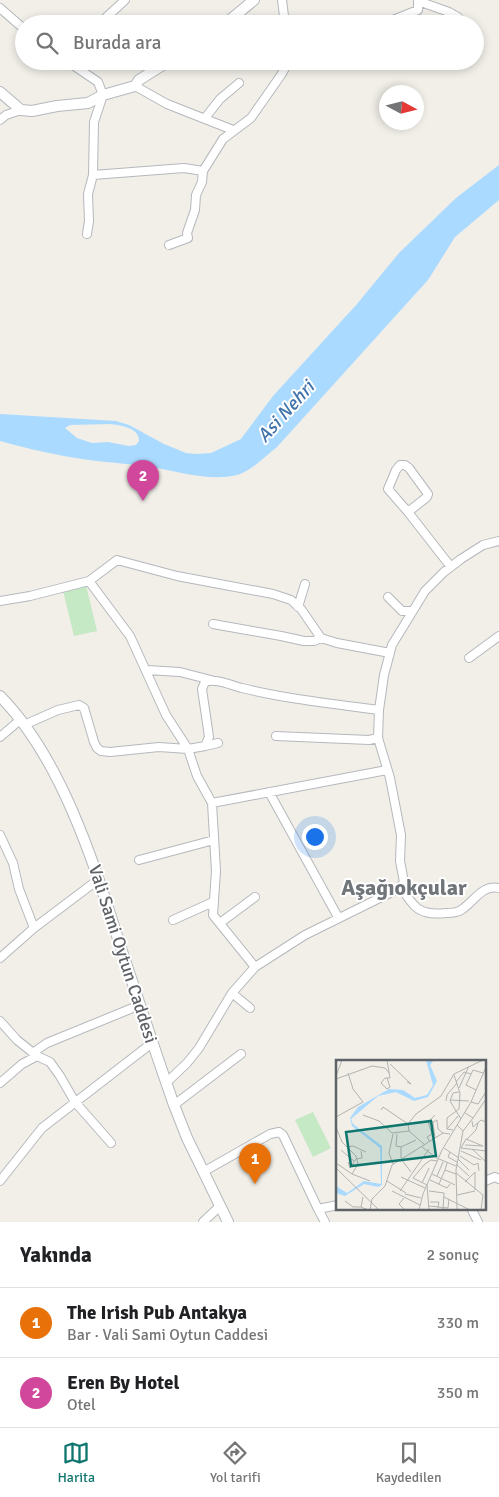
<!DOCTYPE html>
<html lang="tr">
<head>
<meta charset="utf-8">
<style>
  :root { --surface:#fff; --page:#f6f6f6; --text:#202124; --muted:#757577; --line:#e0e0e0; --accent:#0f766e }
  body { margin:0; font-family:Signika,sans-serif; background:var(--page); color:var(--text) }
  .compass { position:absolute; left:379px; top:85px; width:45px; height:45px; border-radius:50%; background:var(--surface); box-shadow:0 2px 8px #0003; rotate:97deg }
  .you { position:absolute; left:314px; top:836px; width:18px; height:18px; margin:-12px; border:4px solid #fff; border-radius:50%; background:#1a73e8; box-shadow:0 0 0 8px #1a73e833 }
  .badge { display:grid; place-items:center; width:32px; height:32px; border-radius:50%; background:var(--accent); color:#fff; font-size:16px; font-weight:700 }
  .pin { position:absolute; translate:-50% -41px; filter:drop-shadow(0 1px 2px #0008) }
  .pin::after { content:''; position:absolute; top:26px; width:18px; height:15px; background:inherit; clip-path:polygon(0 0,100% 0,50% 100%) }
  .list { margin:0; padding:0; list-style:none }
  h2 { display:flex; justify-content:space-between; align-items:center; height:65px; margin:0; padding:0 20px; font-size:21px }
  h2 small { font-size:16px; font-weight:400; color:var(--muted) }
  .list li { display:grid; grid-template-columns:32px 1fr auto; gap:15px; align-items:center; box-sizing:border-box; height:70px; padding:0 20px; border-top:1px solid var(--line) }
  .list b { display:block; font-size:19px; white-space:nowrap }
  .list p { margin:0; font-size:16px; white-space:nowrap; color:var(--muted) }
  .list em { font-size:16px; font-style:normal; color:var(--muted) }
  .icon { flex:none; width:28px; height:28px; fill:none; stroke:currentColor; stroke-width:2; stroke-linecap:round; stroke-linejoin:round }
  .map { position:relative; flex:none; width:499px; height:1222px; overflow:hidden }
  .search { position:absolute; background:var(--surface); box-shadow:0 2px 8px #0003; left:15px; right:15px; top:15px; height:55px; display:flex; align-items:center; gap:12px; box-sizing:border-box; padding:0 18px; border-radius:28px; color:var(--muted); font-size:19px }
  .sheet { height:205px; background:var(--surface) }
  nav { display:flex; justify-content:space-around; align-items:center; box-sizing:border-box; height:70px; border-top:1px solid var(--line); background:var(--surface); font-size:14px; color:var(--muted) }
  nav a { display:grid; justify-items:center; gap:2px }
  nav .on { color:var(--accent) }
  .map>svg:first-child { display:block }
</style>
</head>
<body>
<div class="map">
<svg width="499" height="1222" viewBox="0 0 499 1222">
  <rect width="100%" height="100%" fill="#f1efe8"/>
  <path fill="#c5e8c5" d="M86,585L97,631L74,636L63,591Z
    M313,1112L331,1148L313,1157L295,1120Z"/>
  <path fill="#aadaff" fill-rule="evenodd" d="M499,165V200L455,237L428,280L277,447C265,456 252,471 237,475C211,481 183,473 157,468C135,464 112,463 89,460C59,456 29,449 0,441V414L116,421L129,425L164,444L186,453L197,454L211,453L241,439L273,396L357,304L399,253L456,198ZM110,424C120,425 140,428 139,441L136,445L129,446L108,442L92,443L77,438L65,428L70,425Z"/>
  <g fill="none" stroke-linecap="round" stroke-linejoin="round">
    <g stroke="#b5b8bc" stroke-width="10">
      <path id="minor" d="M282,0L285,24
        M418,1L449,12L458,17
        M0,8L24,29
        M363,23L393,20L418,10V0
        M99,24L125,0
        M67,61L98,82L103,95L94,122L93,175L184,168L203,171
        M135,86L167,104L233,130
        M205,118L220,99L239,83
        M0,120L6,115L21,110
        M87,234L89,221L88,194L93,175
        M169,245L188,238L187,233L195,210L196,195L202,182L203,171L223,139L251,118L281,75L289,61
        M400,465H405L409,468L428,494L427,497L408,512L388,489L396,470Z
        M408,512L451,567
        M89,581L130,636L166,715L188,749L205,746L209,737L202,689L205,682C216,678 230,685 242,688C287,699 334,704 379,710
        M388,597L402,611H412
        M0,601L30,596L89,581L117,560L177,576L273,594L291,600L301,609L321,638L337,643L390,653
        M298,607L305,584
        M213,624L281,636L304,641H314L321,638
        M469,658L499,636
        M147,670L180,672L211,680
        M24,725L58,710L79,705L84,708L94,742L97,748L101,751L110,752L159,747L188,749L197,776L212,803L216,871L213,915L255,967
        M276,736L369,740L378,738
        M0,737L20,720
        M205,746L218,743
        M269,792L338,917
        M212,803L387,770
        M0,835L13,863L19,889L34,928
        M139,860L214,840
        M401,886C413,908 420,916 446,913C451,913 457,913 461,910C474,902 482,884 499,888
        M173,920L213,902
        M220,923L255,897
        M0,958L34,928L99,879
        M232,993L250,1008
        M0,1021L17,1040L37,1056L50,1062L60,1076L75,1102L111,1143
        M34,1052L47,1043L140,1005
        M0,1083L22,1064L37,1056
        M166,1083L187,1063L199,1048L232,993L255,967L305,935L398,889L404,882L400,861L401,835L390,778L378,738L379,710L384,675L392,645L425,591L444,572L461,559L483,545L499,541
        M174,1105L241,1054
        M203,1172L270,1134L279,1132L283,1135L318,1209L338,1205
        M0,1181L42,1128L152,1043
        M485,1181L495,1177L499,1179
        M471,1208L478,1222
        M318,1209L325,1222
        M203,1222L220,1206"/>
    </g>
    <g stroke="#b5b8bc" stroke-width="12">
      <path id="tertiary" d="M225,24L254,0
        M0,92L21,110L32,111L57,106L88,103L103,95L135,86L139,80L169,61
        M0,696C63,760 95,867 122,951C139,1002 156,1054 174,1105L187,1138L228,1222"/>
    </g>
    <use href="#minor" stroke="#fff" stroke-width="8"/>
    <use href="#tertiary" stroke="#fff" stroke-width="10"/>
  </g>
  <g text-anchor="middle" stroke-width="4" stroke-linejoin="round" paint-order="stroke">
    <g font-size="18" fill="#5f6368" stroke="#fff">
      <text transform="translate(123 954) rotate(72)" y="6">Vali Sami Oytun Caddesi</text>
    </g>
    <g font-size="19" font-style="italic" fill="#4174aa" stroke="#fff">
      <text transform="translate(285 411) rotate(-48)" y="7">Asi Nehri</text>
    </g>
    <g font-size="22" font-weight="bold" fill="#70757a" stroke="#fff">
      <text x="404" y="895">Aşağıokçular</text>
    </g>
  </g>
  <g transform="translate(336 1060)">
    <rect width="150" height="150" fill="#f1efe8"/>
    <path d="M90,0H98L94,5L101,21L92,37L78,41L60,32L42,36L15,59L17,64L46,86V125L42,127L28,124L9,136L0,133V126L11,133L28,121L45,124L44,88L16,66L14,58L22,47L53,29L67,30L79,38L91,35L97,25Z" fill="#aadaff"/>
    <path fill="none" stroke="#b3b3b1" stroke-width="1" d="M51,0L54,18H49L45,23L51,29L54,27L51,18M54,4L75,24L71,22M0,16L6,0M0,19L36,6L49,8L53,13M120,22L128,12L135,14M123,28L133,6M140,30L130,25L137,10L147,13M123,32L117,33L114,41L125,59M114,40L133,41M110,41L111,35L121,23M135,42L142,44L150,32M45,50L47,47L72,64M27,55L43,61L56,73L73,71L89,85M0,57L27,42L17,29L12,13M137,58L150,39M136,61L137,67L145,60L150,62M97,62L99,78M93,64L101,60L102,69L107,73M121,65L127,71L120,110L121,150M0,67L6,82L20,96L22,104L16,114L0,103M111,69V58L123,49L124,33L118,15M117,70L111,69L122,56M73,71L72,64L80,54L105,36L118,14L147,0M127,71L137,58L129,53M57,74L53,93L57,104M61,74L60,86L65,87M131,79L140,70L142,63M94,82L91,77L96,74L92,62L99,55M129,85L147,86M147,86L130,79L125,88L150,91M11,87L17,86L30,92M86,87L102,99M108,88L123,98M136,89L150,102M5,90L18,101M125,91L145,100M114,92L112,97L121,102M124,96L138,105L142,103L143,111M65,98V87L80,80M65,99L75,112M103,99L120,106M122,99L133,110M12,102L14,108L20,99L26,98L25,91M111,103L109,110L120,114M120,104L133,116M0,108L43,150M120,113L147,135L145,150M16,114L34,121M96,114L119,125M101,116L107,102M65,117L89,128M94,120L111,128L114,124M51,121L70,133M129,122L139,112V130M86,123L93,108M103,124L109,110M91,125L77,118L89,104L95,100L101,101M91,125L93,150M56,131L84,145M64,131L93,89M93,131L108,133L107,150M69,134L85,138M121,135L139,131M27,137L25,147L32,150M108,137L134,150M68,138L63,144L69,150M9,141L17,147H25M94,142H103L102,148M93,146L112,148L113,139M34,150L36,139L49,126L56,105L107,73L114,74M83,150L87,134L106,90L135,42L150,7"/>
    <path fill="#0f766e" fill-opacity="0.15" stroke="#0f766e" stroke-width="2.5" d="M95,61L100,96L15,106L10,72Z"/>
    <rect width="150" height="150" fill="none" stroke="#5f6368" stroke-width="2.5"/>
  </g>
</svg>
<svg class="compass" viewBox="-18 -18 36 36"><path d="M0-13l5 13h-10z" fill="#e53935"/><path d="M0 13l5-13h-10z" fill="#757577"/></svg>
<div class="you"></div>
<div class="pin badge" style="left:255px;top:1184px;background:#e8710a">1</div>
<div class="pin badge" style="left:143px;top:501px;background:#d1479c">2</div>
<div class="search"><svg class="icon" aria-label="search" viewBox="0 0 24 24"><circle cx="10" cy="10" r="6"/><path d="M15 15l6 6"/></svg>Burada ara</div>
</div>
<section class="sheet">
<h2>Yakında<small>2 sonuç</small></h2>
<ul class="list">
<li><span class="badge" style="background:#e8710a">1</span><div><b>The Irish Pub Antakya</b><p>Bar · Vali Sami Oytun Caddesi</p></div><em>330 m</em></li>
<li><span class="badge" style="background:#d1479c">2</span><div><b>Eren By Hotel</b><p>Otel</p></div><em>350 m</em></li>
</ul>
</section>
<nav>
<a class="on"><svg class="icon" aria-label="map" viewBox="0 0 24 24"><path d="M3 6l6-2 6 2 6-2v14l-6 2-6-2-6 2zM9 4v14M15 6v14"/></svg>Harita</a>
<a><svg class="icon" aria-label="directions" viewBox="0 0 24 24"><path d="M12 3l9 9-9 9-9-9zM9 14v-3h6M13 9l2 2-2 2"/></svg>Yol tarifi</a>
<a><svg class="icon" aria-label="saved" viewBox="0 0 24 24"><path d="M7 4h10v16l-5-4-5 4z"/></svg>Kaydedilen</a>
</nav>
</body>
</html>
